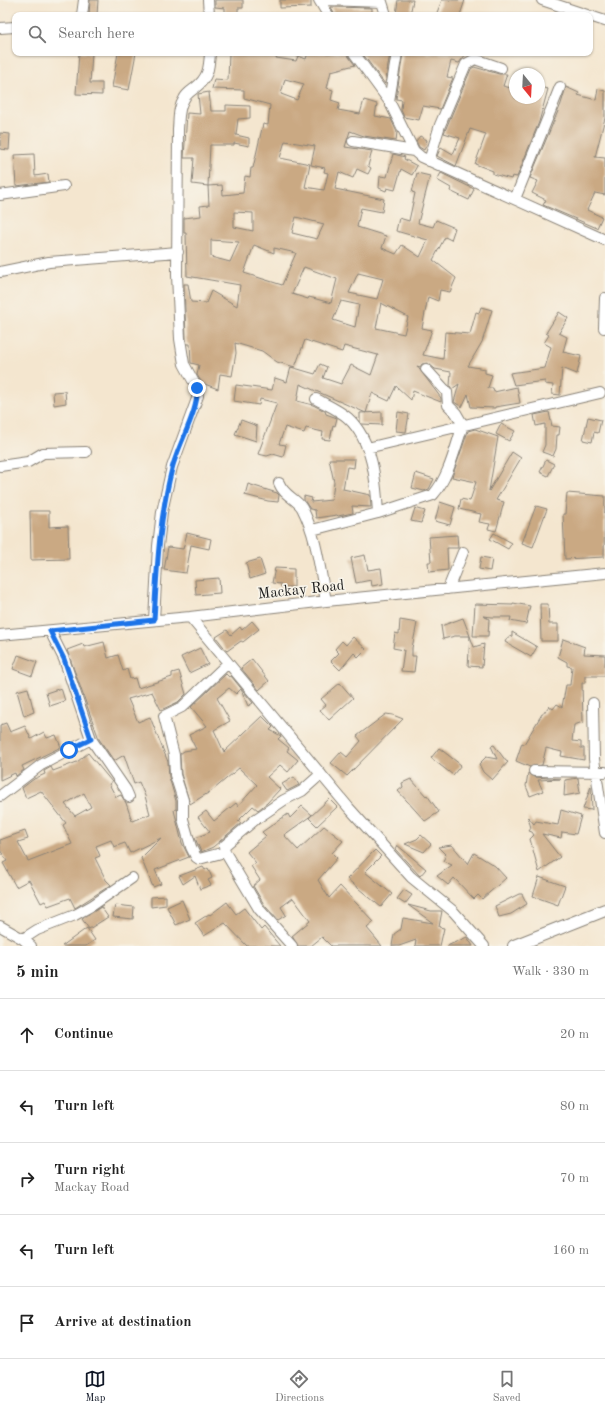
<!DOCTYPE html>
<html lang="en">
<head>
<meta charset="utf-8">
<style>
  :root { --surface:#fff; --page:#f2f2f2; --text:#222; --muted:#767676; --line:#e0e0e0; --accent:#111827 }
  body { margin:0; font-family:"Old Standard TT",serif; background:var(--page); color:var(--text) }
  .compass { position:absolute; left:509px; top:68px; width:36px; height:36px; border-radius:50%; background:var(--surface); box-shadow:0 1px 3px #0004; rotate:162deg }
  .stop { position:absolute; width:12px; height:12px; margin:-9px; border:3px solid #1a73e8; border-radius:50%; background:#fff }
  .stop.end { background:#1a73e8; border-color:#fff; box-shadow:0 1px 4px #0008 }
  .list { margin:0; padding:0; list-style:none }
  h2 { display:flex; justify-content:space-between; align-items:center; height:52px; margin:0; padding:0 16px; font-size:17px }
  h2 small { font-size:13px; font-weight:400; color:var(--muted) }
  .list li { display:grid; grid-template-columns:26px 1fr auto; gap:12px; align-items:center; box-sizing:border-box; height:72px; padding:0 16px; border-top:1px solid var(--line) }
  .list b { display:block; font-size:15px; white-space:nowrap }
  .list p { margin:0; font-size:13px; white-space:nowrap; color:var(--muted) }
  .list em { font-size:13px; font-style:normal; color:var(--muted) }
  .icon { flex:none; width:22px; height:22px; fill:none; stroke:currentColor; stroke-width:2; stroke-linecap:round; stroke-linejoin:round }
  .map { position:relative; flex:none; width:605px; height:946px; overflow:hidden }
  .search { position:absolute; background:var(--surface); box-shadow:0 1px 3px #0004; left:12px; right:12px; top:12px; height:44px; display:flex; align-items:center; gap:10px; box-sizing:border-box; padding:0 14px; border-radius:8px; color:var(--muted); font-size:15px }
  .sheet { height:412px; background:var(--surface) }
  nav { display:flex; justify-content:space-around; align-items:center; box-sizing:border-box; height:56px; border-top:1px solid var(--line); background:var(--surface); font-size:11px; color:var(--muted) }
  nav a { display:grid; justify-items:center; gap:2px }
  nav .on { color:var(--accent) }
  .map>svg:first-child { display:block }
</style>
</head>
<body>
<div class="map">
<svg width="605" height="946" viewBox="0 0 605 946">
  <rect width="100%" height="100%" fill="#f7f3e8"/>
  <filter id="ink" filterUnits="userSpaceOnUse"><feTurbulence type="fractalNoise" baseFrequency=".025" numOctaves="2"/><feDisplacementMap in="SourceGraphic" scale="8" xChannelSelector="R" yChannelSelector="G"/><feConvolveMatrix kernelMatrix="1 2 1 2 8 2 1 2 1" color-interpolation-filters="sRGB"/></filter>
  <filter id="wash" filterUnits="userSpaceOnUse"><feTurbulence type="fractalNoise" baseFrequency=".012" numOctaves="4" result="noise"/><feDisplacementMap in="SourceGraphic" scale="16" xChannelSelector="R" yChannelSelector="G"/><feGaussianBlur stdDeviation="0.9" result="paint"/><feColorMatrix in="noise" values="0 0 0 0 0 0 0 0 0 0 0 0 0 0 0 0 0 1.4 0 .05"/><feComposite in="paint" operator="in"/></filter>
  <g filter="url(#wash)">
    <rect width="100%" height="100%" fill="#f4e6cf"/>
    <g id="blocks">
      <path fill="#caa983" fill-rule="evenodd" d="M90,0H98L97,15H89Z
        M215,0H243V8H238V14L225,15V8L215,7Z
        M280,0H311V7L280,8Z
        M398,0H413L410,15H396Z
        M442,0H465L460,15H436Z
        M331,7L372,8V13H364V15L334,14Z
        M79,53H92L90,83H102V95L76,94Z
        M118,53H136L129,90L112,87Z
        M229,53L277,55L276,58L296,61L298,56L306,59L308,53H346L355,65L331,71L327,88L333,90L331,100L340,103L338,110L360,114L364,100L377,104L375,116L391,119L397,132L396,141L364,136L350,131L345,147L372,151L368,166L371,168L368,174L357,169L353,178L339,172L335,189L384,199L382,212L361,208L357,227L386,236L382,248L396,254L402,245L420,257L428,240L396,231L399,218L409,221L415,193L412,192L417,173L430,176L418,223L433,227L436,220L455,228L451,240L445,237L433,260L456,278L450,292L440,290L438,301L428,297L422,328L432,330L423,355L443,359L445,332L470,334L476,312L479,313L481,307L492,310L482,342L468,366L485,369V373L492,375L488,388H493L494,392L517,387L520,403L495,407V408L471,407L468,394L462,407L454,402L459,384L452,389L450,386L451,372L435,369L428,363L422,364L420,367L417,366L441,398V402L413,391L411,400L396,386L389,401L372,393L366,413L300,384L297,401L313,405L325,411L326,414L337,418L335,426L333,425L330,440L322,439L323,432L306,428L304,433L285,427L279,444L286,445L283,457L273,454L267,456L258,454L277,403L260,399L259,405L234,401L236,385L272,390L275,378L287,382L291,367L315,374L320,364L327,367L323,378L341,384L351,365L371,375L378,355L344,346L342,352L305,340L295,367L277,362L262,351L235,343L236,353L232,376L220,374L218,389L202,383L197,375L199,365L191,363L190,344H187L186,338L184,284H188L191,302L206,303L211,291L237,306L240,285L187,276L186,233H184V218L201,216L200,206L209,205L208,186L222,185L223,195L243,193L245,176L250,177L251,168H253L263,124L268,125L270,105L244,98V90L212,89L214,79L228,80ZM285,79L304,84L297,100L281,94ZM285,141L315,146L311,165L325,168L324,172L328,173L324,190L305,187L310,164L280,158ZM234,212L253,213V231L234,227ZM296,217L324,224L317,239L292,233ZM211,240L239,242L230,262L211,257ZM254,245L274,253V248L296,253L282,285L244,273ZM304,267L337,279L331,303L309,297L308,299L292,294ZM358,273L383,279L377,299L349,293ZM341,301L359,305L355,327L333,320ZM381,303L408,317L404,334L376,328Z
        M362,53H390L385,84Z
        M403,53L466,54L459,63L451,61L447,77L453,78L440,109L423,106L419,120L404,117L401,110L402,100L396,99Z
        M474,67L499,74H507L503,86L515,89V98H539V87L548,89L539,122L517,177L512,176L511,179L493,174V171L475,164L486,134L470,129L456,166L437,156L441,147L453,154L460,138L444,133L471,69Z
        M566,87L579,93L578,95L596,100L598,89L605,91V118L595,157L605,158V195L595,193L587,210L602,217L597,228L543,205L546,200L532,193L538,181L530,178L561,104Z
        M209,92L211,111H226V105L250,106V118L238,119L236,135L249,138V146L234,143V145H210L208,186L192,184L194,158H184L187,113L200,114L198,94Z
        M0,133L10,134L9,150L0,149Z
        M420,136L427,140L426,144H427L424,150L419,147L416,141Z
        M34,154L35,176L48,174L49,182L16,186L14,155Z
        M393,154L405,157L404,159L417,166L412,175L401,169L395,190L387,188L386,191L379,188L380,176L387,177Z
        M441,173L474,189L469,200L450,191L451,188L437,180Z
        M559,312L568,318L559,333L567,337L563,352L581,356L577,374L562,368L560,395L552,394L553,385L545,384V381L514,385L510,373L545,368L551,347L544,343L549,335L546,333Z
        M65,391L66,403L54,405L53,392Z
        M382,412V425L362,424L360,422V413Z
        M398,412L409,414L406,432L396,431Z
        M549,412L552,426L560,427L559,435H557L556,449L553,456L542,452L545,445V424L536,426L534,415Z
        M588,417L601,420L598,433L594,432L592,442L583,440Z
        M241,420L257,426L256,441L235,434Z
        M501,424L515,431L509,441L496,434Z
        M475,429L498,437L489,491L512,452L521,458L496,500L504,502L496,531L488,529L490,524L479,522L481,514L459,509L461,499L470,501L476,482L452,477L468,431Z
        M329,459H355L354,468L347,467L343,489L370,495L371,507L352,506L353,513L338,516L337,515L316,518L315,510L310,509L304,500V496L312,498L311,502L332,500L334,482Z
        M546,460L554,464L548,476L540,472Z
        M416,473L434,479L429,489L424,491L412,488Z
        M248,484L277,493L279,495L278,502L268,501L245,495Z
        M567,493L605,496L604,557L565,559L563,514H565Z
        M440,502L455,507L450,525L435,521Z
        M536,506L547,509L533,547L522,543Z
        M415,508L425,511L421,523L411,521Z
        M30,511H49V527L68,526L69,559L31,560Z
        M187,533L211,539L209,549L191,545L186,573L164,570L168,547L183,549Z
        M494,533L512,543L508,549L490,539Z
        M457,535L458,548H447L448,570L429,572L428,562H431L429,537Z
        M365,555L368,570L381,568L383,584L372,586L371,580L356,583L351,558Z
        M481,557L492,559L490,571L479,569Z
        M260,559L265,574L250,579L246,563Z
        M275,568L294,569V587H281V584L272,583Z
        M219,578L220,593L196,595L195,580Z
        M513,603L530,606L526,624L510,621L511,617H492L483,616L489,619L488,636H473L475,604L513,605Z
        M540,604H548L549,624H558V641H541Z
        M463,618L470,636H455L443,639L441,626Z
        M400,620L417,623L412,648V656H416L414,672L401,671L404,650L393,648L395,633L399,634Z
        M252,621L259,629L243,642L241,641L227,651L216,637L227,630L231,635L240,627L242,630Z
        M512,632L537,647L531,657L505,642L507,638L512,636Z
        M470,636L474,647L484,644L482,667L468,666Z
        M353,637L366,649L358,657L354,653L340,670L331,661L339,653L335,649L342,641L346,645Z
        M563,639L585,647L584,654L605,655V676H585V683H582L583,722L574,725L572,741L581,742V748H584V760L561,756L562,752L546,748L542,765L530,767L516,761L522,743L524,744L542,714H543L549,706L553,709L557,704L562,707L566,685H570L572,667L567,666V662L558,657Z
        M104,642L108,658L118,655L123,671L127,669L130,679L135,678L138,688L172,677V673L179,671L186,694L178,702L161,710L152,692L128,699L138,722L150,717L168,762L169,777L176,801V809L174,810L182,843L189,857L155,870L161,884L153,887L141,858L161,838L130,853L125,843L114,847L111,840L96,846L100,856L95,858L106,880L111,885L75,908L70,898L48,906L45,901L41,903L29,880L16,887L3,863L7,861L0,850V840L25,831L28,839L18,842L28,861L72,844L63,825L66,823L41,791L26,798L22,788L34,779L45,774L44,771L51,767L53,771L77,762L88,753L112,782L109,784L116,797L121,795L126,803L132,821L150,814L145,796L139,782L134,784L124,755L114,761L99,739L67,650L83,644L84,647ZM84,793L91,807L75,816L65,804Z
        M200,648L208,664L189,673L181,657Z
        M18,655L37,662L32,676L13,669Z
        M252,659L269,681L259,690L241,668Z
        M226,674L229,677L231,676L253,703L248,706L241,689L236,694L229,688L217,698L230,721L214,730L224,752L262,716L273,727L270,730L281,736L278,739L289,748L287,751L298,760L288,772L280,765L267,777L280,789L267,803L258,810L253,806L238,821L241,823L213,847L201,852L195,838L210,832L198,817L206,811L214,821L236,803L238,806L257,785L239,768L213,790L190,804L181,774L180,754L184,751L196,749L189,735L207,726L191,707Z
        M340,683L353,698L329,720L320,710L326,705L321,699Z
        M28,688L34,712L24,716L17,691Z
        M61,688L65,701L50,706L46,693Z
        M386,714L393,715L403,719L347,776L331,763L341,752L347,757L361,741L357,736Z
        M6,723L10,732L25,726L31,739L44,732L47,738L56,735L61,747L22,766L24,770L16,776L15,773L0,780V725Z
        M494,745L506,761L508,762L492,780L483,772L479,764L486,757L497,759L491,746Z
        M439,748L461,765L453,775L431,758Z
        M528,773L534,777L561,779L538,780L543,791L530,796L526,786Z
        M294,777L299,785L287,791L282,784Z
        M578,778L580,793L564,796L565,780Z
        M411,779L426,796L427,795L439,812L425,821L398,791L403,787L402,783Z
        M591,786L592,810L583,809Z
        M329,799L337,807L317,826L309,818Z
        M302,806L312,815L284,835L298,850L324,826L343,841L332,853L337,858L318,880L329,898L340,886L374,922L367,928L382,946H331L322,937L311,946H298L292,936L310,921L293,898L281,907L286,915L278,920L265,906L253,886L260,880L251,866L256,863L247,852L266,836L262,832L288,814L290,818Z
        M561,810L581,816L576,834L562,832L561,838L542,834L560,857L539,872L530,839L534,835L532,832L529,831L531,828L528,817L534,824L536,821L558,825Z
        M421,835L431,844L424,852L405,844L417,839Z
        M397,845L426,869L420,876L395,849Z
        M452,845L468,864L474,853L495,866L506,878L482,899L478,895L474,899L454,878L448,885L437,876L452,865L443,861L446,855L438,847Z
        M375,850L381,856L365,872L392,894L381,907L347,879Z
        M203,867L205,870L208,868L212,878L208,880L211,885L200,889L195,876L183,884L179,876Z
        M539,877L565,886L558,905L533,896Z
        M404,890L412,895L405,904L397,899Z
        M519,894H522L527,904L511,914L499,917L495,906Z
        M166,896V905L151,907V897Z
        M182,900L190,919L176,925L167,907Z
        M227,902L236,914L244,908L261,930L264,927L280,946H247L225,923L204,936L195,923L209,914L210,915Z
        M115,905L134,907L133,919L113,917Z
        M408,905L431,911H442L439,927L444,928L440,946H415L416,940L399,946H392L394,934L401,929L403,918L433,923Z
        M101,907L108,917L89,929L82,919Z
        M87,928L95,940L86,946H62Z
        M467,937L473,946H447Z"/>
    </g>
  </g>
  <g filter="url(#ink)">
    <use href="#blocks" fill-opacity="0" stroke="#888176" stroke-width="1"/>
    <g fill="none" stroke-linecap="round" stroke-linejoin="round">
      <g stroke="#888176" stroke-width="12">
        <path id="minor" d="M208,0L209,15
          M319,0L328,15
          M325,0L382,2L386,15
          M542,0L587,15
          M82,15L84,0
          M590,16L605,21
          M0,28L15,27
          M354,53L389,101L414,151L421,157L605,240
          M389,101L397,53
          M353,141L414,151
          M429,161L440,125L466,64L475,59L501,68
          M0,195L64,186
          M515,199L560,87
          M0,272L49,262L178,252
          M604,328L605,298
          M367,448L600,393
          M0,466L28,462L43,453L86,452
          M279,483C284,496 296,498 302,508C317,537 320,570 326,601
          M378,513L433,495C449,477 455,448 463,425L456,413L448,405L447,392L426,369
          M312,530L378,513C376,481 373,441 348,418C339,410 327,405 316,399
          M448,589L463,552
          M190,617L349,808L411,877L453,911L484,946
          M154,620L158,546L162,512L172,467L198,396L197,388L184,364L180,339L177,275L178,129C179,119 178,108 184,99C186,94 191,91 195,88C208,78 209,69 210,53
          M0,635L190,617L326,601L605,573
          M593,703L594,759L605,833
          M91,739L126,790L129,797
          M534,771L605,772
          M0,796L41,765L91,739L64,659L50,631
          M225,852L199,859L196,857L191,847L183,819V800L175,775L174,755L164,716L182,707L228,663
          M0,926L23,939L31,946
          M23,939L37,930L75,915L93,905L132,878
          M292,946L259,909L225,852L224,846L256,819L284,800L302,791L321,774"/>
      </g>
      <g stroke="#888176" stroke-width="14">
        <path id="tertiary" d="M514,946L605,910"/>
      </g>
      <use href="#minor" stroke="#fff" stroke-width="10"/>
      <use href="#tertiary" stroke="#fff" stroke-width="12"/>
    </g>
  </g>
  <g fill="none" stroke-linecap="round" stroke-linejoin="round" filter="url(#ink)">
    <path stroke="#1a73e8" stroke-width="5" d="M69,750L91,739L64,659L50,631L154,620C157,569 159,519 172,469C177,447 200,408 197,388"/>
  </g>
  <g text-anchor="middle" stroke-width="3.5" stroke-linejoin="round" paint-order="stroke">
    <g font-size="15" fill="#1c1c1c" stroke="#f7f3e8">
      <text transform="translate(301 589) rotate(-6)" y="5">Mackay Road</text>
    </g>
  </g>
</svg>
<svg class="compass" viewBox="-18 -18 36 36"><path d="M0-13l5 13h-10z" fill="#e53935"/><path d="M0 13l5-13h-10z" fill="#767676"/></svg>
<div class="stop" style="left:69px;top:750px"></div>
<div class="stop end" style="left:197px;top:388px"></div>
<div class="search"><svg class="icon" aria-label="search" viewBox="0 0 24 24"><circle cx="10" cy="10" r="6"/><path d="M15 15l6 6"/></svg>Search here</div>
</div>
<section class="sheet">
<h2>5 min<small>Walk · 330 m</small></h2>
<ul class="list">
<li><svg class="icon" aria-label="ahead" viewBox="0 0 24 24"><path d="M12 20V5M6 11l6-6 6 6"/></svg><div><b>Continue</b></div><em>20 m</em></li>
<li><svg class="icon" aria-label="left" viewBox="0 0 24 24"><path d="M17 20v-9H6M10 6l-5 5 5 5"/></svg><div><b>Turn left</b></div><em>80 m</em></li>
<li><svg class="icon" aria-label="right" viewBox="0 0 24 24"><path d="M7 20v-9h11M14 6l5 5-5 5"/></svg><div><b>Turn right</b><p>Mackay Road</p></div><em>70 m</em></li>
<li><svg class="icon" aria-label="left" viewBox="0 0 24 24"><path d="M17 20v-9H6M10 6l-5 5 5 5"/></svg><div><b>Turn left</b></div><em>160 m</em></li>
<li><svg class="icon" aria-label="arrive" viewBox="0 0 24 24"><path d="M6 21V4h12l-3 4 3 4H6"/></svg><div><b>Arrive at destination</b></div></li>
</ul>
</section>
<nav>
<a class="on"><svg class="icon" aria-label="map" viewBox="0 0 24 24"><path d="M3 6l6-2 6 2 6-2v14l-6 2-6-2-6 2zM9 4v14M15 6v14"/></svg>Map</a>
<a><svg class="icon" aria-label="directions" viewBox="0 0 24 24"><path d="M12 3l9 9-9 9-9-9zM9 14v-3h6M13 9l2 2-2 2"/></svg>Directions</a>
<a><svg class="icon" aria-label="saved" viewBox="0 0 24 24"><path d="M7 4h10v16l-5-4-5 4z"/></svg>Saved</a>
</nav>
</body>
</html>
